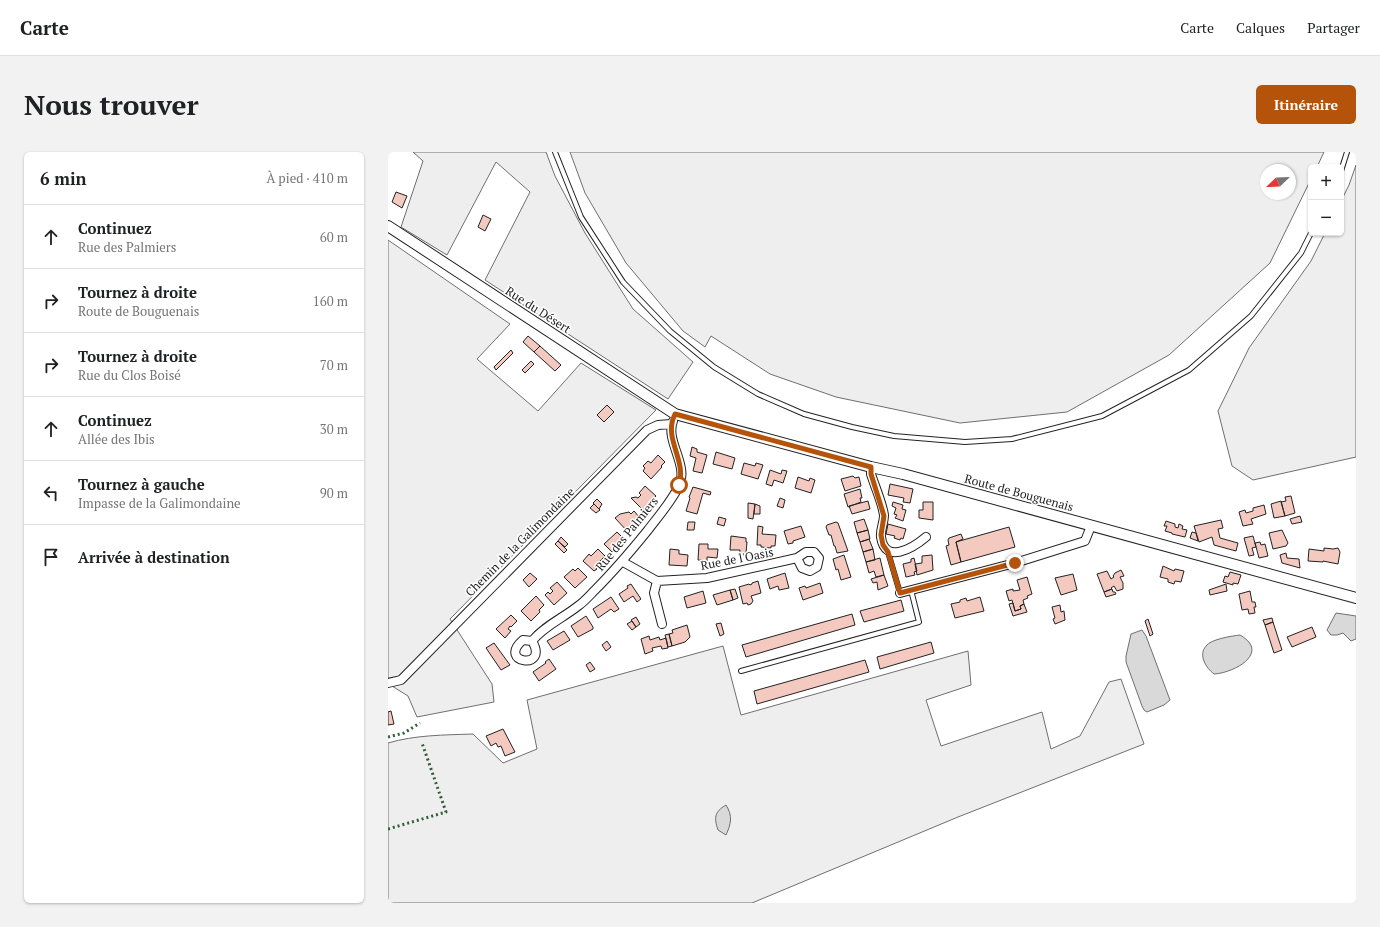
<!DOCTYPE html>
<html lang="fr">
<head>
<meta charset="utf-8">
<style>
  :root { --surface:#fff; --page:#f2f2f2; --text:#202124; --muted:#757577; --line:#e0e0e0; --accent:#b45309 }
  body { margin:0; font-family:"PT Serif",serif; background:var(--page); color:var(--text) }
  .controls { position:absolute; right:12px; top:12px; display:grid; overflow:hidden; border-radius:6px; box-shadow:0 1px 3px #0004 }
  .controls button { width:36px; height:36px; display:grid; place-items:center; padding:0; border:0; border-bottom:1px solid var(--line); background:var(--surface); color:var(--text); font:20px sans-serif }
  .compass { position:absolute; left:872px; top:12px; width:36px; height:36px; border-radius:50%; background:var(--surface); box-shadow:0 1px 3px #0004; rotate:247deg }
  .stop { position:absolute; width:12px; height:12px; margin:-9px; border:3px solid #b45309; border-radius:50%; background:#fff }
  .stop.end { background:#b45309; border-color:#fff; box-shadow:0 1px 4px #0008 }
  .list { margin:0; padding:0; list-style:none }
  h2 { display:flex; justify-content:space-between; align-items:center; height:52px; margin:0; padding:0 16px; font-size:17px }
  h2 small { font-size:13px; font-weight:400; color:var(--muted) }
  .list li { display:grid; grid-template-columns:26px 1fr auto; gap:12px; align-items:center; box-sizing:border-box; height:64px; padding:0 16px; border-top:1px solid var(--line) }
  .list b { display:block; font-size:15px; white-space:nowrap }
  .list p { margin:0; font-size:13px; white-space:nowrap; color:var(--muted) }
  .list em { font-size:13px; font-style:normal; color:var(--muted) }
  .icon { flex:none; width:22px; height:22px; fill:none; stroke:currentColor; stroke-width:2; stroke-linecap:round; stroke-linejoin:round }
  .map { position:relative; flex:none; width:968px; height:751px; overflow:hidden; border-radius:6px }
  header { display:flex; align-items:center; gap:24px; box-sizing:border-box; height:56px; padding:0 20px; background:var(--surface); border-bottom:1px solid var(--line) }
  header strong { font-size:19px }
  nav { display:flex; gap:22px; margin-inline-start:auto; font-size:14px }
  .intro { display:flex; align-items:center; justify-content:space-between; box-sizing:border-box; height:96px; padding:0 24px }
  h1 { margin:0; font-size:28px }
  .button { padding:10px 18px; border-radius:6px; background:var(--accent); color:#fff; font-size:14px; font-weight:700 }
  main { display:flex; gap:24px; padding:0 24px }
  aside { flex:1; background:var(--surface); border-radius:6px; box-shadow:0 1px 3px #0004 }
  .map>svg:first-child { display:block }
</style>
</head>
<body>
<header>
<strong>Carte</strong>
<nav><a>Carte</a><a>Calques</a><a>Partager</a></nav>
</header>
<div class="intro"><h1>Nous trouver</h1><a class="button">Itinéraire</a></div>
<main>
<aside>
<h2>6 min<small>À pied · 410 m</small></h2>
<ul class="list">
<li><svg class="icon" aria-label="ahead" viewBox="0 0 24 24"><path d="M12 20V5M6 11l6-6 6 6"/></svg><div><b>Continuez</b><p>Rue des Palmiers</p></div><em>60 m</em></li>
<li><svg class="icon" aria-label="right" viewBox="0 0 24 24"><path d="M7 20v-9h11M14 6l5 5-5 5"/></svg><div><b>Tournez à droite</b><p>Route de Bouguenais</p></div><em>160 m</em></li>
<li><svg class="icon" aria-label="right" viewBox="0 0 24 24"><path d="M7 20v-9h11M14 6l5 5-5 5"/></svg><div><b>Tournez à droite</b><p>Rue du Clos Boisé</p></div><em>70 m</em></li>
<li><svg class="icon" aria-label="ahead" viewBox="0 0 24 24"><path d="M12 20V5M6 11l6-6 6 6"/></svg><div><b>Continuez</b><p>Allée des Ibis</p></div><em>30 m</em></li>
<li><svg class="icon" aria-label="left" viewBox="0 0 24 24"><path d="M17 20v-9H6M10 6l-5 5 5 5"/></svg><div><b>Tournez à gauche</b><p>Impasse de la Galimondaine</p></div><em>90 m</em></li>
<li><svg class="icon" aria-label="arrive" viewBox="0 0 24 24"><path d="M6 21V4h12l-3 4 3 4H6"/></svg><div><b>Arrivée à destination</b></div></li>
</ul>
</aside>
<div class="map">
<svg width="968" height="751" viewBox="0 0 968 751">
  <rect width="100%" height="100%" fill="#fff"/>
  <path fill="#eee" stroke="#6f6f6f" fill-rule="evenodd" d="M25,0H158L167,24L197,81L245,157L305,210L280,247L97,128L142,40L108,10L59,103L13,75L35,9Z
    M182,0H936L929,15H923V27L882,111L781,203L679,260L572,271L448,245L382,222L323,184L317,195L295,179L238,111L197,41ZM878,18H902V42H878Z
    M968,13V305L865,328L844,314L830,259L861,196L923,109L937,81H953V49L961,33Z
    M0,88L122,172L89,207L150,259L193,211L268,258L62,467L104,532L106,550L29,565L20,544L4,534L0,535Z
    M335,494L353,563L580,499L583,533L538,548L553,594L654,560L663,597L692,584L721,530L733,527L756,592L570,665L364,751H0V591C27,583 56,583 85,582L115,611L149,597L139,548Z"/>
  <path fill="#d9d9d9" stroke="#6f6f6f" d="M948,461L968,464V487L963,489L955,481L949,483H943L939,478Z
    M754,478L758,484L782,548L776,553L759,560L756,558L754,554L738,510V504L743,482Z
    M852,483C883,501 846,521 826,522C818,516 810,503 818,494C823,487 844,484 852,483Z
    M338,653C345,664 343,672 338,683L330,678C326,666 326,660 338,653Z"/>
  <path fill="#f3c9c0" stroke="#222" d="M8,40L19,44L14,56L4,50Z
    M95,63L103,67L97,79L90,75Z
    M140,184L152,194L146,200L135,190Z
    M152,194L173,213L167,219L146,200Z
    M123,198L125,201L108,218L106,215Z
    M143,209L146,212L137,221L134,218Z
    M219,253L226,260L216,270L209,263Z
    M304,295L309,297V300L319,303L314,321L305,319L308,306L302,304Z
    M328,300L347,306L344,317L325,312Z
    M270,303L277,310L273,314L274,315L263,327L255,319L257,316L255,314L260,309L263,311Z
    M356,311L367,314L368,311L375,313L370,327L353,322Z
    M382,318L393,322L394,318L399,319L395,331L386,328L384,334L378,332Z
    M465,324L467,326L471,325L473,334L457,339L453,327Z
    M410,325L421,329L422,326L427,328L423,341L407,336Z
    M502,332L525,337L522,351L515,350L516,346L500,343Z
    M257,334L268,344L255,358L243,346L248,345L250,346L253,343L251,341Z
    M305,335L323,340L322,343L315,341L309,362L298,359L302,346L301,345Z
    M472,337L474,346H472L473,350L460,355L456,342Z
    M903,344L907,361L897,364L893,350L898,349L897,345Z
    M392,346L397,348L395,356L389,354Z
    M209,347L214,352L211,357L205,351Z
    M480,349L482,357L464,362L461,354Z
    M893,349L897,364L886,366L883,352Z
    M505,350L515,353L514,357L518,358L515,369L507,366L509,363L506,362L508,356L504,354Z
    M535,350H545V368L531,366V358H535Z
    M360,351L367,352L365,367L360,366Z
    M206,352L212,358L208,361L202,356Z
    M367,352L372,354V362H366Z
    M876,353L878,362L863,367L865,372L855,374L851,360L857,358L858,361L865,359V356Z
    M246,359L252,366L250,368V369L240,380L227,366L232,362L241,360L243,362Z
    M912,364L914,370L904,372L902,367Z
    M331,365L338,367L336,374L329,372Z
    M476,367L480,378L469,381L466,370Z
    M833,368L835,376L830,377L832,386L850,391L848,399L826,393L824,385L811,390L806,374Z
    M778,369L787,372V375L790,376L791,372L795,374L794,377L799,378L797,385L784,382V381L777,379L779,374H776Z
    M300,370H307L306,378H299Z
    M448,370L450,371L460,399L449,401L447,394H446L443,383H441L438,375L439,373Z
    M500,372L518,377L515,387L513,386L512,388L506,386L507,384L498,382Z
    M370,374L375,375L374,382L388,383L387,394H383V396L373,395V393H369Z
    M413,374L417,385L405,389V391L400,392L396,379Z
    M621,375L627,395L573,410L568,390Z
    M480,378L482,387L472,390L469,381Z
    M894,378L900,391L898,394L885,397L881,381Z
    M229,380L237,388L224,400L216,392Z
    M804,380L808,381L810,389L802,386Z
    M573,382L575,387L568,390L573,410L563,413L558,394L561,393L560,388L561,386Z
    M343,384L358,386V390H359L358,401H352V398H342Z
    M865,384L868,395L864,396L866,403L861,404L856,386Z
    M173,385L180,392L177,395L170,389Z
    M481,387L485,397L475,400L472,390Z
    M170,389L179,398L176,401L167,392Z
    M872,390L873,393L877,392L880,404L871,406L867,391Z
    M311,392H320V397H330L329,406L319,405V409L310,408Z
    M936,396L945,397L950,396L952,400L950,412L935,409V410L920,409L921,397L936,399Z
    M210,397L217,404L207,414L209,417L206,419L195,409L201,402L203,404Z
    M282,397L291,398V402L300,403L299,414L281,413Z
    M485,397L487,408L478,410L475,400Z
    M898,401L899,406L911,407L912,416L894,411L892,403Z
    M456,403L463,425L453,428L450,417L448,418L445,407Z
    M544,403L545,418L529,423L527,412L534,411V404Z
    M492,406L496,423L488,425L486,419L481,421L478,410Z
    M526,406L529,419L526,420L527,423L518,425L515,412L523,410V407Z
    M775,414L786,419L787,417L796,419L793,430L787,429L786,432L780,430V427L772,425Z
    M190,416L199,425L187,436L176,425L185,417L187,419Z
    M733,418L736,424L732,425L735,431V437L729,439L726,434L723,436L724,437L716,440L709,422L719,419L723,427L726,425L725,424L727,421Z
    M842,420L853,423L850,432L845,431V433L835,430L837,424L840,425Z
    M142,421L149,427L141,435L135,428Z
    M397,421L401,436L391,438L390,434L382,437L379,427Z
    M685,422L689,438L673,443L667,426Z
    M496,423L500,434L490,438L489,430L485,431L483,427Z
    M639,425L644,442L639,444L640,446L635,448L636,452L632,454L633,457L627,459L624,448L621,449L618,439L625,437V439L632,438L629,428Z
    M370,429L373,441L363,444L365,449L363,452L360,453L359,451L355,452L351,435L361,432L362,433L364,432V431Z
    M169,430L179,441L166,453L157,443L160,440L162,442L165,439L162,436Z
    M432,431L435,441L415,448L411,436L417,434L418,436Z
    M243,432L253,447L249,450L245,444L236,450L231,442L240,436L239,434Z
    M838,432L839,439L822,443L821,438Z
    M347,437L350,446L345,448L342,438Z
    M724,437L725,440H727L728,442L718,445L716,440Z
    M342,438L345,448L329,453L325,443Z
    M315,439L318,451L299,456L296,445Z
    M862,439L864,450H867L868,455H866L867,461L861,462L860,457L854,458L851,442Z
    M148,444L156,453L151,458L152,460L143,469L133,459Z
    M223,445L231,457L226,460L223,457L210,466L205,457Z
    M592,445L596,459L567,466L563,452L572,450V448L578,446L579,449Z
    M513,448L516,459L476,470L472,459Z
    M625,451L627,459L633,457L632,454L636,452L639,460L625,464L621,452Z
    M672,453L673,460L676,459L677,468L667,472L665,467L667,466L664,455Z
    M464,462L467,473L358,505L354,493Z
    M123,463L129,469L123,475L122,474L120,477L123,479L117,486L108,477Z
    M198,464L205,475V477L190,485L183,474Z
    M248,465L252,472L248,475L243,468Z
    M884,466L885,470L877,473L875,468Z
    M760,467L765,482L762,484L757,469Z
    M244,469L248,475L244,478L239,472Z
    M885,470L894,498L886,501L877,473Z
    M333,471L336,482L332,484L328,472Z
    M299,473L302,485L297,490L284,494L281,482L285,481L284,478Z
    M924,475L928,485L904,495L899,485Z
    M176,479L182,488L165,498L159,489Z
    M281,482L284,494L280,495L277,483Z
    M261,484L262,488L271,485L272,488L278,486L280,496L274,497L273,494L264,496L265,499L257,502L253,487Z
    M219,489L223,495L218,499L214,493Z
    M543,490L546,501L492,517L489,505Z
    M106,491L122,513L113,518L98,496Z
    M161,507L168,517L151,529L145,520L158,511L157,510Z
    M477,508L481,520L369,552L366,539Z
    M202,510L207,517L202,520L198,513Z
    M3,559L6,572L0,573V560Z
    M115,577L127,600L117,604L113,594L110,595L108,591L103,594L98,584Z"/>
  <g fill="none" stroke-linecap="round" stroke-linejoin="round">
    <g stroke="#222" stroke-width="6">
      <path id="service" d="M167,0L193,65L235,130L282,179L326,215L370,242L416,262L464,275L506,284L577,290L624,287L714,264L801,218L863,164L913,101L923,81
        M953,19L959,0
        M500,400L512,441
        M353,519L531,470L523,438"/>
    </g>
    <g stroke="#222" stroke-width="10">
      <path id="minor" d="M483,315V322C487,335 494,350 496,363C496,371 492,378 493,385C497,413 525,396 538,385
        M235,410L269,429L319,426L409,406L418,400H426L431,406L429,415L422,419L414,416L409,406
        M269,429L266,441L274,472
        M512,441L627,411L697,389L703,374
        M144,489C162,519 108,511 135,488L144,489C156,474 175,466 190,454C196,450 202,443 207,438C226,419 243,399 260,378C270,365 283,350 291,334C301,313 277,289 285,269
        M0,531L13,528L259,278L270,273L283,272"/>
    </g>
    <g stroke="#222" stroke-width="12">
      <path id="tertiary" d="M0,74L287,262L483,315L515,322L968,446"/>
    </g>
    <use href="#service" stroke="#fff" stroke-width="4"/>
    <use href="#minor" stroke="#fff" stroke-width="8"/>
    <use href="#tertiary" stroke="#fff" stroke-width="10"/>
    <path stroke="#2f5e38" stroke-width="3" stroke-dasharray="2 3" stroke-linecap="butt" d="M0,585L16,581L32,571
      M0,677L58,660L34,591"/>
  </g>
  <g fill="none" stroke-linecap="round" stroke-linejoin="round">
    <path stroke="#b45309" stroke-width="5" d="M291,333C298,311 280,291 284,271C284,268 286,265 287,262L483,315V322L496,364L493,383L495,393L500,400L512,441L627,411"/>
  </g>
  <g text-anchor="middle" stroke-width="3" stroke-linejoin="round" paint-order="stroke">
    <g font-size="12" fill="#222" stroke="#fff">
      <text transform="translate(150 158) rotate(33)" y="4">Rue du Désert</text>
      <text transform="translate(631 341) rotate(15)" y="4">Route de Bouguenais</text>
      <text transform="translate(239 382) rotate(-51)" y="4">Rue des Palmiers</text>
      <text transform="translate(132 390) rotate(-45)" y="4">Chemin de la Galimondaine</text>
      <text transform="translate(349 407) rotate(-11)" y="4">Rue de l'Oasis</text>
    </g>
  </g>
</svg>
<div class="controls">
<button>+</button>
<button>−</button>
</div>
<svg class="compass" viewBox="-18 -18 36 36"><path d="M0-13l5 13h-10z" fill="#e53935"/><path d="M0 13l5-13h-10z" fill="#757577"/></svg>
<div class="stop" style="left:291px;top:333px"></div>
<div class="stop end" style="left:627px;top:411px"></div>
</div>
</main>
</body>
</html>
